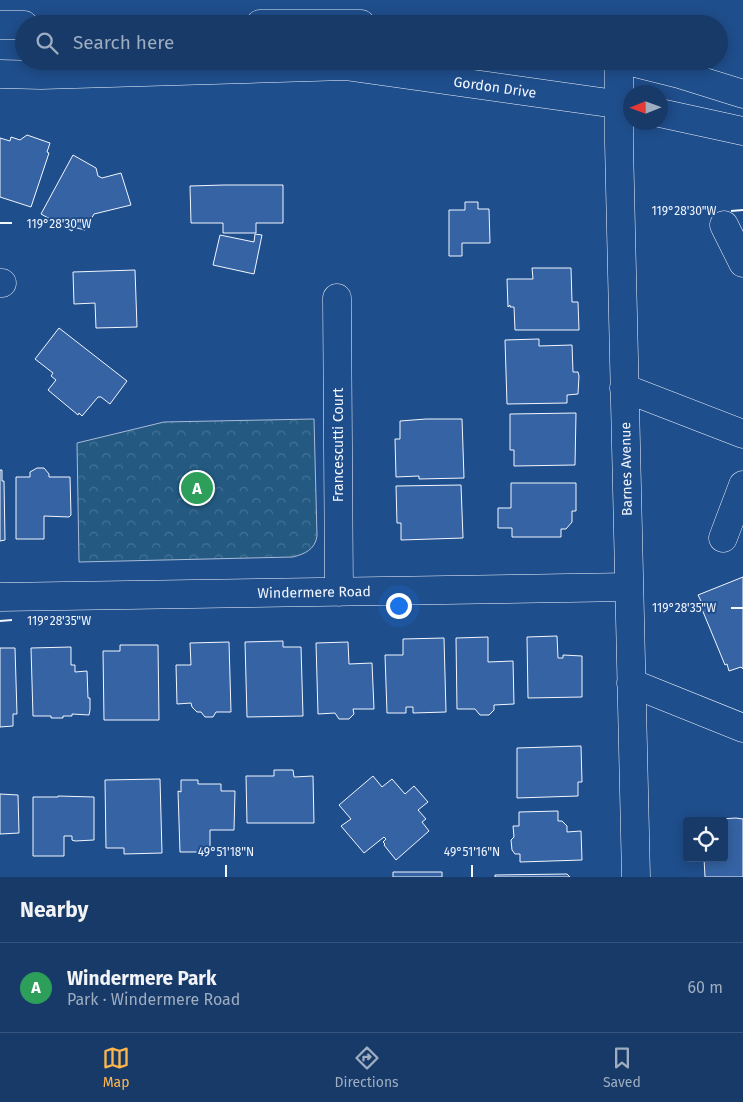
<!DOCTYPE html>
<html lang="en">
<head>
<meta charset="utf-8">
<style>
  :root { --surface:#173a69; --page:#244571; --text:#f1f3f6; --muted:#9eadc0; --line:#36547d; --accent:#ffb74d }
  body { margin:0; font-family:"Fira Sans",sans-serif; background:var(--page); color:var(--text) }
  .controls { position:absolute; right:15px; bottom:15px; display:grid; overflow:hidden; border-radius:5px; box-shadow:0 2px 12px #0003 }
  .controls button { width:45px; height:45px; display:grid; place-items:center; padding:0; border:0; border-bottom:1px solid var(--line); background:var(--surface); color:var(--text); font:25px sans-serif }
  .compass { position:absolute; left:623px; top:85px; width:45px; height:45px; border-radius:50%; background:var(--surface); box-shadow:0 2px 12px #0003; rotate:269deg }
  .you { position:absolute; left:398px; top:605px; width:18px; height:18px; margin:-12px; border:4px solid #fff; border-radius:50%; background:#1a73e8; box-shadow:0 0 0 8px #1a73e833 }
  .badge { display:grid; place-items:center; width:32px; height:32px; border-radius:50%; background:var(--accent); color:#fff; font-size:16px; font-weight:700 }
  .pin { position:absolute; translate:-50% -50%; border:2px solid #fff; box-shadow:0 1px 5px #0006 }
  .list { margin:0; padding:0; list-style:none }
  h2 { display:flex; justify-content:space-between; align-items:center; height:65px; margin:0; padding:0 20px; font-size:21px }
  h2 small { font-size:16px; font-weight:400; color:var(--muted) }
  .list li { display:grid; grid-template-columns:32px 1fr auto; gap:15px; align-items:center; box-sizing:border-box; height:90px; padding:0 20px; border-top:1px solid var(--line) }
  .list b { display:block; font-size:19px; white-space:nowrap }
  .list p { margin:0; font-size:16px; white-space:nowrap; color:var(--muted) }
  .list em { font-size:16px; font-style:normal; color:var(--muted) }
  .icon { flex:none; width:28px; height:28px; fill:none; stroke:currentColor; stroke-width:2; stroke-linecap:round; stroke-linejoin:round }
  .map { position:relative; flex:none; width:743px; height:877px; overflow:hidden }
  .search { position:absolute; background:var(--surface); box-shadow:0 2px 12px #0003; left:15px; right:15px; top:15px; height:55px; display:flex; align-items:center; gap:12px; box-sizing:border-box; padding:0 18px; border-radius:28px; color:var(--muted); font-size:19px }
  .sheet { height:155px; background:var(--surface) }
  nav { display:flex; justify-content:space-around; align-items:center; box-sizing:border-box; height:70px; border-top:1px solid var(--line); background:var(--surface); font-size:14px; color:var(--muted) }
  nav a { display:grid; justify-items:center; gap:2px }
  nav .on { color:var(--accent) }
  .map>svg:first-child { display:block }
</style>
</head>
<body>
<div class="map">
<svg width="743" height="877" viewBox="0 0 743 877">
  <defs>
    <pattern id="park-crowns" width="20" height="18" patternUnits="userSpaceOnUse" patternTransform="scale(1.25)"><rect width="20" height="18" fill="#245a82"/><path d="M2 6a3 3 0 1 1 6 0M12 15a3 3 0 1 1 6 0" fill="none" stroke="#447295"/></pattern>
  </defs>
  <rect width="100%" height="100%" fill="#1f4e8c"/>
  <path fill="url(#park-crowns)" stroke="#a8bbd7" d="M314,419L317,536C315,550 304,554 293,557L79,562L77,443L164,422Z"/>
  <path fill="#3563a3" stroke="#f2f6ff" d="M27,135L50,143L47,152L49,153L31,207L0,197V138L10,141L11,137L20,140Z
    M73,155L96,168L98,176L102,178L121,173L131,205L94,214L85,230L73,227L72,231L41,214Z
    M224,185H283V223H256V233H223V223H191L190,186Z
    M465,202H478V209H489L490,243H462V256H449V210H465Z
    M255,234L262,235L254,274L213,265L220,235L254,242Z
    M532,268H571L572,302H578L579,330H515L514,307H510V305L508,307L507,279H533Z
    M135,270L137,327L96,328L95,303L74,304L73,272Z
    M59,328L127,381L110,404L101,397H98L82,416L79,413L78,415L48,390L56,380L51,376L53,373L35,359Z
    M539,339V346L572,345L573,372H578L579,376L578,394L567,395V403L507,404L505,340Z
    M576,413L575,465L514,466V450H510V414Z
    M426,419H462L464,478L419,479V476L396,477L395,439H400V421Z
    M37,468H44L49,474V477H70L71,515L69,517L44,516V539H16V477H30V472Z
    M0,470H2V481H4L5,540L0,541Z
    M511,483H576V511H572V522L566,529H561V537H512V528H498V508H511Z
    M461,485L463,538L401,540V523H397L396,486Z
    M743,577V669L741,667L729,671L727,664L725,665L699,602L701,601L698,595Z
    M557,636L558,658H563V655L582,656V697L528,698L527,637Z
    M488,637V662L513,661L514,704L494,705V710L489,715H480L475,709H457L456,638Z
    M444,638L446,712L413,713V707H406V713H387L385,655H403V639Z
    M283,641V647H301L303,716L247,717L245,642Z
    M229,642L231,712H216L213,717H205L201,712H197L192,707L191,703L177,704L176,665H191L190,643Z
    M348,642L349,664L372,663L374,709H353L354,714L349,719H339L335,713L318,714L316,643Z
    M120,645H158L159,720H104L103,651H120Z
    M71,647V665H75V672L87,671L88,698H90V710L89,715L72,714V716H63V718H51V716H33L31,648Z
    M0,648H15L17,714H13V726L0,727Z
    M581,746L582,782H578V796L517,798V748Z
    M274,770H293L294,777L313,776L314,823H247L246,776H274Z
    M373,776L382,787L392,779L405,794L414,786L428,802L418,810L426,819L422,822L429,831L396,860L384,845L385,844L383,842L386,839L384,837L364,853L341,826L351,819L339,805Z
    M160,779L162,853L124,854V848H106L105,780Z
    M181,780H198V784H221V791H235L234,830H210V852H180L178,791L181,792Z
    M0,794L18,795L19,833L0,834Z
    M58,796L94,797V840L75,841L72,840V836H64V856H33V797H58Z
    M558,811V821H562L567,826V832L581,831L582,860L520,862V854H515L512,850L511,840L514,837L513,826H519V812Z
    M736,818L743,819V877H705L704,858H724V821L704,820Z
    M393,872H442V877H393Z
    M567,874L570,877H495V875Z"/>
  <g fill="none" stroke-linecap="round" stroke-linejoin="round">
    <g stroke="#f2f6ff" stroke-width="29">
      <path id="minor" d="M619,61V143L636,877
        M724,225L743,263
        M0,283H2
        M337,298L339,592
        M624,388L743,434
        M723,538L743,485
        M0,597L629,587
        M631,683L743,728"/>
    </g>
    <g stroke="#f2f6ff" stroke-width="29">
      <path id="major" d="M260,24H361
        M0,25H24
        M627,61L679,74L743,94
        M0,74L41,75L345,66L630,106
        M660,113L743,131"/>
    </g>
    <use href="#minor" stroke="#1f4e8c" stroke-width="28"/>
    <use href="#major" stroke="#1f4e8c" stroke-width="28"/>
  </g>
  <path fill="none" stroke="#f2f6ff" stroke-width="2" d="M731,211L743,210M0,223H12M731,608H743M0,621L12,620M226,865V877M472,865V877"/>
  <g text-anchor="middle" stroke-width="4" stroke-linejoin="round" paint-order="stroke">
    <g font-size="14" fill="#f2f6ff" stroke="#1f4e8c">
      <text transform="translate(495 87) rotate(8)" y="5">Gordon Drive</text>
      <text transform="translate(338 445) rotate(-90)" y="5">Francescutti Court</text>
      <text transform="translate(626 469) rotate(-91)" y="5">Barnes Avenue</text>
      <text transform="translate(314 592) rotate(-1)" y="5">Windermere Road</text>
    </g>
  </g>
  <g font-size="12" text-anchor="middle" fill="#f2f6ff" stroke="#1f4e8c" stroke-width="4" stroke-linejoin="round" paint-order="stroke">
    <text x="684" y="215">119°28'30"W</text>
    <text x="59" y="228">119°28'30"W</text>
    <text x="684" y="612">119°28'35"W</text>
    <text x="59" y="625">119°28'35"W</text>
    <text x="226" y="856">49°51'18"N</text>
    <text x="472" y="856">49°51'16"N</text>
  </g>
</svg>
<div class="controls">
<button><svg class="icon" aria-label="locate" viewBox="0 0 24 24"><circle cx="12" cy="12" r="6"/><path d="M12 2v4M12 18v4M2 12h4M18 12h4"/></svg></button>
</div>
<svg class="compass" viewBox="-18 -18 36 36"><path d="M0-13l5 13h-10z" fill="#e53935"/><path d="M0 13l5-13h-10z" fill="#9eadc0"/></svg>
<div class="you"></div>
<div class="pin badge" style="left:197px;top:488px;background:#2e9e5b">A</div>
<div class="search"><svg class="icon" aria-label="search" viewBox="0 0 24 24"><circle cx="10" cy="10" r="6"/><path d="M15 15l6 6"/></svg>Search here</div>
</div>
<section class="sheet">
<h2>Nearby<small></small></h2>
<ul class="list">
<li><span class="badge" style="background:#2e9e5b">A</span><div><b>Windermere Park</b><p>Park · Windermere Road</p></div><em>60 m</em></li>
</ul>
</section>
<nav>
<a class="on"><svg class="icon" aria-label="map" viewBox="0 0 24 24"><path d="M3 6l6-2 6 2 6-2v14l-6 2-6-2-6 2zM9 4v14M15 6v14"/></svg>Map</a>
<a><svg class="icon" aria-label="directions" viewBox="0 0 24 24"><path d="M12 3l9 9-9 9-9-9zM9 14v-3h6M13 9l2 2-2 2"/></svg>Directions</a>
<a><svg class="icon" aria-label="saved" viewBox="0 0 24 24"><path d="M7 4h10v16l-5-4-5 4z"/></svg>Saved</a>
</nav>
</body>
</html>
